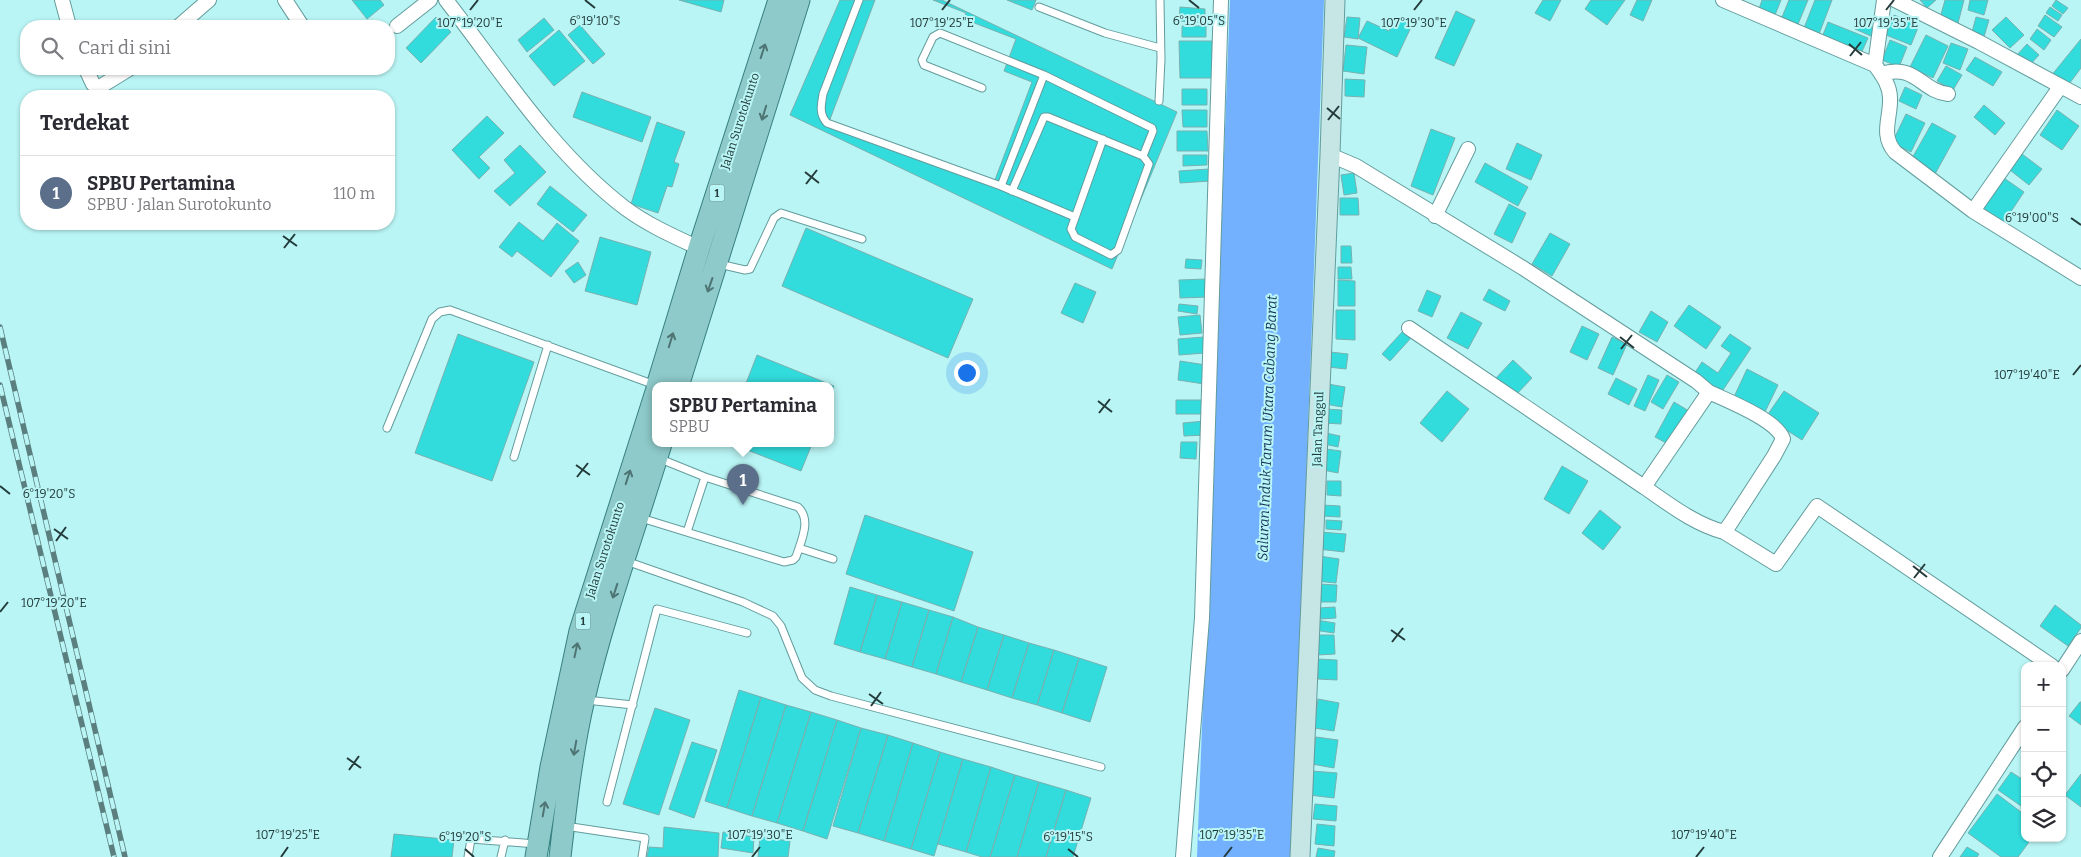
<!DOCTYPE html>
<html lang="id">
<head>
<meta charset="utf-8">
<style>
  :root { --surface:#fff; --page:#f2f2f3; --text:#2b2b33; --muted:#7c7c81; --line:#e1e1e2; --accent:#ae193d }
  body { margin:0; font-family:Bitter,serif; background:var(--page); color:var(--text) }
  .controls { position:absolute; right:15px; bottom:15px; display:grid; overflow:hidden; border-radius:10px; box-shadow:0 1px 4px #0004 }
  .controls button { width:45px; height:45px; display:grid; place-items:center; padding:0; border:0; border-bottom:1px solid var(--line); background:var(--surface); color:var(--text); font:25px sans-serif }
  .you { position:absolute; left:966px; top:372px; width:18px; height:18px; margin:-12px; border:4px solid #fff; border-radius:50%; background:#1a73e8; box-shadow:0 0 0 8px #1a73e833 }
  .badge { display:grid; place-items:center; width:32px; height:32px; border-radius:50%; background:var(--accent); color:#fff; font-size:16px; font-weight:700 }
  .pin { position:absolute; translate:-50% -41px; filter:drop-shadow(0 1px 2px #0008) }
  .pin::after { content:''; position:absolute; top:26px; width:18px; height:15px; background:inherit; clip-path:polygon(0 0,100% 0,50% 100%) }
  .popup { position:absolute; left:652px; top:382px; width:182px; height:65px; box-sizing:border-box; display:grid; place-content:center; border-radius:10px; background:var(--surface); filter:drop-shadow(0 1px 4px #0005); font-size:16px; white-space:nowrap; color:var(--muted) }
  .popup b { font-size:19px; color:var(--text) }
  .popup::after { content:''; position:absolute; left:50%; top:100%; margin-left:-10px; border:10px solid transparent; border-top-color:var(--surface) }
  .list { margin:0; padding:0; list-style:none }
  h2 { display:flex; justify-content:space-between; align-items:center; height:65px; margin:0; padding:0 20px; font-size:21px }
  h2 small { font-size:16px; font-weight:400; color:var(--muted) }
  .list li { display:grid; grid-template-columns:32px 1fr auto; gap:15px; align-items:center; box-sizing:border-box; height:75px; padding:0 20px; border-top:1px solid var(--line) }
  .list b { display:block; font-size:19px; white-space:nowrap }
  .list p { margin:0; font-size:16px; white-space:nowrap; color:var(--muted) }
  .list em { font-size:16px; font-style:normal; color:var(--muted) }
  .icon { flex:none; width:28px; height:28px; fill:none; stroke:currentColor; stroke-width:2; stroke-linecap:round; stroke-linejoin:round }
  .map { position:relative; flex:none; width:2081px; height:857px; overflow:hidden }
  .search { position:absolute; background:var(--surface); box-shadow:0 1px 4px #0004; left:20px; top:20px; width:375px; height:55px; display:flex; align-items:center; gap:12px; box-sizing:border-box; padding:0 18px; border-radius:20px; color:var(--muted); font-size:19px }
  .panel { position:absolute; background:var(--surface); box-shadow:0 1px 4px #0004; left:20px; top:90px; width:375px; height:140px; border-radius:20px }
  .map>svg:first-child { display:block }
</style>
</head>
<body>
<div class="map">
<svg width="2081" height="857" viewBox="0 0 2081 857">
  <rect width="100%" height="100%" fill="#baf5f5"/>
  <path fill="#73b0fe" d="M1230,0H1324L1292,857H1197Z"/>
  <path fill="#32dcdd" stroke="#77b1b0" d="M352,0H380L384,5L367,19Z
    M679,0H724L721,12Z
    M840,0H875L829,122L993,185L1032,82L1004,71L1016,39L964,19L966,13L933,0H942L1177,112L1112,269L790,115Z
    M1007,0H1036L1032,10Z
    M1543,0H1561L1550,21L1535,13Z
    M1591,0H1625L1607,25L1585,9Z
    M1637,0H1652L1643,21L1630,15Z
    M1762,0H1781L1775,15L1759,9Z
    M1789,0H1808L1796,29L1780,22Z
    M1815,0H1832L1819,34L1804,28Z
    M1920,0H1936L1927,8Z
    M1945,0H1964L1958,23L1940,18Z
    M1970,0H1988L1984,15L1968,10Z
    M2056,0L2068,8L2063,14L2052,6Z
    M1180,7L1205,9V23L1179,21Z
    M2050,7L2062,15L2058,21L2046,13Z
    M1456,11L1475,20L1454,66L1435,58Z
    M1894,15L1919,25L1911,45L1886,35Z
    M2045,15L2062,27L2054,37L2038,26Z
    M436,17L451,32L421,63L406,48Z
    M1347,17L1360,18L1358,39L1344,37Z
    M1396,17L1412,25L1397,57L1358,38L1367,21L1389,31Z
    M1976,17L1989,20L1983,40L1971,36Z
    M2006,17L2024,35L2010,48L1992,30Z
    M544,18L554,30L527,52L518,40Z
    M1828,22L1868,38L1860,56L1821,40Z
    M1858,22L1876,29L1873,37L1855,29Z
    M580,25L605,54L593,64L568,35Z
    M1182,26H1206V37H1182Z
    M2037,29L2051,40L2044,50L2030,39Z
    M559,30L585,61L554,86L529,56Z
    M1926,35L1948,46L1933,78L1910,67Z
    M2081,39V68L2066,88L2051,76Z
    M1890,40L1907,47L1899,67L1882,60Z
    M1179,41H1212V78H1180Z
    M1951,43L1968,49L1960,70L1943,63Z
    M2027,44L2039,55L2028,67L2016,56Z
    M1346,45L1367,47L1364,74L1343,71Z
    M1975,57L2002,72L1993,86L1966,70Z
    M1946,66L1962,75L1953,90L1937,81Z
    M1345,79L1365,80L1364,97L1345,96Z
    M1905,87L1922,95L1916,109L1899,101Z
    M1182,89H1207V105H1182Z
    M582,92L651,117L642,142L573,117Z
    M1984,105L2005,123L1995,135L1974,117Z
    M1182,110H1207V127H1183Z
    M2057,110L2079,126L2062,150L2040,135Z
    M1906,114L1925,123L1911,152L1892,143Z
    M487,116L504,133L479,157L490,168L479,179L452,150Z
    M657,122L685,132L674,162L679,164L672,187L667,186L658,213L631,204Z
    M1932,123L1956,136L1935,174L1911,160Z
    M1431,129L1455,138L1433,195L1411,186Z
    M1177,131H1207L1208,151H1177Z
    M1517,143L1542,155L1531,180L1506,169Z
    M520,145L546,172L510,206L494,191L515,173L504,160Z
    M2022,154L2042,169L2029,185L2010,170Z
    M1183,155H1207V165L1183,166Z
    M1485,163L1528,187L1518,206L1475,182Z
    M1209,169L1210,181L1180,183L1179,171Z
    M1354,173L1357,193L1344,195L1341,175Z
    M2001,176L2024,192L2004,222L1981,207Z
    M550,186L587,215L573,232L537,204Z
    M1340,198H1358L1359,215H1340Z
    M1509,204L1526,213L1512,243L1494,234Z
    M519,222L543,241L557,223L579,241L551,277L517,251L512,257L499,247Z
    M806,228L973,299L948,358L782,286Z
    M1550,233L1570,244L1552,276L1532,264Z
    M600,237L651,252L637,305L585,291Z
    M1341,246H1351L1352,263H1341Z
    M1186,259L1202,260L1201,269L1185,268Z
    M578,262L586,275L574,283L565,271Z
    M1338,267H1351L1352,279H1338Z
    M1207,279L1208,297L1180,298L1179,280Z
    M1338,280L1355,281V306H1338Z
    M1075,283L1096,292L1083,323L1061,313Z
    M1489,289L1510,301L1505,311L1483,300Z
    M1427,290L1441,296L1432,317L1418,311Z
    M1179,304L1198,306L1197,314L1178,311Z
    M1689,305L1721,327L1706,349L1674,326Z
    M1336,310H1355V340L1336,339Z
    M1651,311L1668,322L1657,342L1639,332Z
    M1461,312L1482,323L1468,349L1447,338Z
    M1200,315L1202,333L1180,335L1178,317Z
    M1582,326L1599,334L1587,360L1570,352Z
    M1403,331L1411,338L1390,361L1382,354Z
    M458,334L534,362L492,481L415,453Z
    M1730,334L1751,348L1721,393L1694,374L1702,362L1718,373L1731,353L1721,346Z
    M1204,337L1205,353L1179,355L1178,339Z
    M1612,337L1627,344L1613,375L1598,368Z
    M1330,352L1348,354L1346,369L1328,367Z
    M757,355L834,386L830,395V386H745Z
    M1513,360L1532,378L1514,397L1495,379Z
    M1180,361L1206,365L1204,384L1178,380Z
    M1747,369L1778,385L1764,414L1733,399Z
    M1648,375L1659,380L1645,411L1634,406Z
    M1667,375L1679,382L1663,409L1651,402Z
    M1616,378L1637,389L1629,405L1608,394Z
    M1328,384L1345,387L1342,407L1325,404Z
    M1447,391L1469,409L1442,442L1420,423Z
    M1784,391L1819,413L1802,440L1766,417Z
    M1176,400H1205V414H1176Z
    M1674,402L1689,411L1670,445L1655,437Z
    M1325,409L1342,410L1341,424L1324,423Z
    M1205,421L1207,435L1184,436L1183,423Z
    M1326,433L1340,436L1338,447L1324,444Z
    M1181,442H1197L1196,459L1180,458Z
    M732,444H812L801,471Z
    M1326,449L1341,451L1338,473L1323,470Z
    M1562,466L1588,481L1569,514L1544,499Z
    M1327,481H1341V496L1327,495Z
    M1323,505L1340,506V517L1322,516Z
    M1600,510L1621,527L1603,550L1582,533Z
    M865,515L973,552L954,611L846,574Z
    M1326,520L1342,521L1341,530L1326,529Z
    M1320,532L1346,534L1344,552L1318,549Z
    M1319,556L1339,559L1336,583L1316,581Z
    M1318,584L1337,585L1336,602H1318Z
    M850,587L877,595L860,652L834,644Z
    M877,595L902,602L885,659L860,652Z
    M902,602L929,610L912,667L885,659Z
    M2055,605L2081,625V628L2068,646L2040,626Z
    M1335,607L1336,618L1320,619L1319,608Z
    M929,610L953,617L936,674L912,667Z
    M953,617L978,627L961,682L936,674Z
    M1316,620L1335,623L1334,633L1314,630Z
    M978,627L1004,635L987,690L961,682Z
    M1004,635L1029,643L1012,698L987,690Z
    M1317,635H1334L1335,654L1317,655Z
    M1029,643L1054,650L1037,705L1012,698Z
    M1054,650L1079,658L1062,713L1037,705Z
    M1079,658L1107,667L1090,722L1062,713Z
    M1318,659L1337,660V680L1318,679Z
    M739,690L761,697L727,808L705,801Z
    M761,697L786,705L752,816L727,808Z
    M1318,699L1339,703L1334,731L1314,728Z
    M2080,702H2081V725L2069,716Z
    M786,705L811,712L777,823L752,816Z
    M655,708L690,720L659,815L623,804Z
    M811,712L837,720L803,831L777,823Z
    M837,720L861,728L827,839L803,831Z
    M861,728L888,735L858,833L833,826Z
    M888,735L913,743L884,841L858,833Z
    M1316,737L1338,740L1334,768L1312,764Z
    M692,742L717,750L694,818L669,809Z
    M913,743L940,752L911,849L884,841Z
    M940,752L963,759L934,856L911,849Z
    M963,759L991,767L966,852L938,844Z
    M991,767L1015,775L990,857H982L966,852Z
    M1312,771L1337,773L1334,798L1309,795Z
    M2011,772L2025,781L2024,808L1998,790Z
    M2081,774V807L2065,795Z
    M1015,775L1039,782L1017,857H990Z
    M1039,782L1066,790L1046,857H1017Z
    M1066,790L1091,798L1073,857H1046Z
    M1997,794L2025,815V838H2032L2018,857H2001L1968,833Z
    M1315,804L1337,806L1336,821L1313,819Z
    M1317,824L1335,826L1334,846L1315,844Z
    M664,827L719,833L718,857H647L649,847L663,848Z
    M723,832L754,837L753,853L721,848Z
    M394,834L454,840L452,857H391Z
    M760,837L790,841L788,857H758Z
    M1967,847L1979,854L1977,857H1960Z
    M1318,848L1335,851L1334,857H1316Z"/>
  <g fill="none" stroke-linecap="round" stroke-linejoin="round">
    <g stroke="#639c9c" stroke-width="9">
      <path id="lane" d="M859,0L823,94C821,106 819,114 827,123L1001,186L1044,75L940,33L933,37L922,60L924,65L982,88
        M1039,7L1105,33L1160,48
        M1044,75L1152,128L1153,131L1143,156
        M1159,101L1161,59L1160,0
        M1001,186L1075,217
        M1012,191L1044,117H1048L1143,156L1149,164L1118,250L1111,255L1075,237L1071,229L1103,139
        M719,264L745,270L750,269L774,218L781,213L862,239
        M387,428L432,319L440,312L450,310L655,385
        M514,457L548,345
        M641,518L784,562L793,560L796,557C801,541 812,520 798,507L705,477L658,458
        M687,532L705,477
        M799,548L833,559
        M626,561L743,602L773,616L781,626L802,678L815,690L831,696L1101,767
        M586,700L633,705
        M607,802L657,609L747,633
        M565,826L645,838L642,857
        M468,857L471,839L536,844
        M501,857L505,840"/>
    </g>
    <g stroke="#639c9c" stroke-width="16">
      <path id="street" d="M62,0L69,26
        M285,0L302,26
        M446,0C502,72 552,152 625,208C648,225 673,236 699,248
        M1723,0L1875,65C1882,75 1890,85 1890,98C1891,118 1880,134 1895,152L1973,211L2081,278
        M1895,0L1979,42L2081,97
        M179,26L209,0
        M397,26L430,0
        M1875,65L1884,0
        M86,69L93,84L98,88L129,69
        M1881,74C1916,63 1921,91 1948,94
        M1330,155L1356,166L1523,268L1696,381L1709,392L1644,487L1409,328
        M1973,211L2060,87
        M1435,216L1468,149
        M1644,487C1669,504 1694,524 1724,532L1730,524L1774,456L1783,439C1777,420 1728,401 1709,392
        M1724,532L1776,564L1817,506L2052,666
        M2062,670L2081,641
        M1183,857L1202,618L1221,0
        M1940,857L2025,727"/>
    </g>
    <g stroke="#639c9c" stroke-width="21">
      <path id="secondary" d="M1300,857L1330,155L1335,0"/>
    </g>
    <g stroke="#378181" stroke-width="23">
      <path id="primary" d="M657,386L699,248L779,0
        M678,386L799,0
        M536,857L551,767L580,631L656,392
        M560,857C566,804 572,751 584,699C604,613 635,529 661,444"/>
    </g>
    <use href="#lane" stroke="#fff" stroke-width="7"/>
    <use href="#street" stroke="#fff" stroke-width="14"/>
    <use href="#secondary" stroke="#c6e5e5" stroke-width="19"/>
    <use href="#primary" stroke="#8ecaca" stroke-width="21"/>
    <g stroke="#5b7f7f" stroke-width="5.5">
      <path id="rail" d="M0,327L125,857
        M0,385L114,857"/>
    </g>
    <use href="#rail" stroke="#baf5f5" stroke-width="4" stroke-dasharray="11" stroke-linecap="butt"/>
  </g>
  <defs><path id="oneway-shaft" d="M-6 0H5M1.5-3L5.5 0L1.5 3" fill="none" stroke-width="1.6" stroke-linecap="round" stroke-linejoin="round" transform="scale(1.25)"/></defs>
  <g stroke="#4e7474">
    <use href="#oneway-shaft" transform="translate(763 51) rotate(-72)"/>
    <use href="#oneway-shaft" transform="translate(764 113) rotate(107)"/>
    <use href="#oneway-shaft" transform="translate(710 285) rotate(109)"/>
    <use href="#oneway-shaft" transform="translate(671 340) rotate(-73)"/>
    <use href="#oneway-shaft" transform="translate(628 477) rotate(-72)"/>
    <use href="#oneway-shaft" transform="translate(615 591) rotate(108)"/>
    <use href="#oneway-shaft" transform="translate(576 650) rotate(-78)"/>
    <use href="#oneway-shaft" transform="translate(575 748) rotate(100)"/>
    <use href="#oneway-shaft" transform="translate(544 809) rotate(-80)"/>
  </g>
  <path fill="none" stroke="#233b3b" stroke-width="2" d="M585,0L595,8M1189,0L1199,8M470,10L478,0M942,10L950,0M1414,10L1422,0M1886,10L1894,0M1849,44L1862,55M1850,56L1861,42M1327,108L1340,119M1328,120L1339,106M805,172L819,183M806,184L817,170M2071,218L2081,225M283,236L297,246M284,248L295,234M1620,337L1634,348M1621,349L1632,335M2073,375L2081,365M1098,401L1112,412M1099,413L1110,399M576,465L590,475M577,477L588,463M0,486L10,494M54,529L68,539M56,541L66,527M1913,566L1927,577M1914,578L1925,564M0,612L8,602M1391,630L1405,640M1392,642L1403,628M869,694L883,704M871,706L881,692M347,758L361,768M349,770L359,756M465,849L474,857M1068,849L1078,857M281,857L288,847M752,857L760,847M1224,857L1232,847M1696,857L1704,847"/>
  <g text-anchor="middle" stroke-width="4" stroke-linejoin="round" paint-order="stroke">
    <g fill="#baf5f5" stroke="#507373" stroke-width="1">
      <rect x="709.5" y="184.5" width="15" height="17" rx="4"/>
      <rect x="575.5" y="612.5" width="15" height="17" rx="4"/>
    </g>
    <g font-size="11" font-weight="bold" fill="#233b3b">
      <text x="717" y="197">1</text>
      <text x="583" y="625">1</text>
    </g>
    <g font-size="12" fill="#233b3b" stroke="#baf5f5">
      <text transform="translate(740 121) rotate(-72)" y="4">Jalan Surotokunto</text>
      <text transform="translate(1318 429) rotate(-88)" y="4">Jalan Tanggul</text>
      <text transform="translate(605 550) rotate(-72)" y="4">Jalan Surotokunto</text>
    </g>
    <g font-size="14" font-style="italic" fill="#153359" stroke="#baf5f5">
      <text transform="translate(1267 428) rotate(-88)" y="5">Saluran Induk Tarum Utara Cabang Barat</text>
    </g>
  </g>
  <g font-size="12" text-anchor="middle" fill="#233b3b" stroke="#baf5f5" stroke-width="4" stroke-linejoin="round" paint-order="stroke">
    <text x="595" y="25">6°19'10"S</text>
    <text x="1199" y="25">6°19'05"S</text>
    <text x="942" y="27">107°19'25"E</text>
    <text x="1414" y="27">107°19'30"E</text>
    <text x="1886" y="27">107°19'35"E</text>
    <text x="470" y="27">107°19'20"E</text>
    <text x="2032" y="222">6°19'00"S</text>
    <text x="2027" y="379">107°19'40"E</text>
    <text x="49" y="498">6°19'20"S</text>
    <text x="54" y="607">107°19'20"E</text>
    <text x="288" y="839">107°19'25"E</text>
    <text x="760" y="839">107°19'30"E</text>
    <text x="1232" y="839">107°19'35"E</text>
    <text x="1704" y="839">107°19'40"E</text>
    <text x="465" y="841">6°19'20"S</text>
    <text x="1068" y="841">6°19'15"S</text>
  </g>
</svg>
<div class="controls">
<button>+</button>
<button>−</button>
<button><svg class="icon" aria-label="locate" viewBox="0 0 24 24"><circle cx="12" cy="12" r="6"/><path d="M12 2v4M12 18v4M2 12h4M18 12h4"/></svg></button>
<button><svg class="icon" aria-label="layers" viewBox="0 0 24 24"><path d="M12 4l9 5-9 5-9-5zM3 14l9 5 9-5"/></svg></button>
</div>
<div class="you"></div>
<div class="pin badge" style="left:743px;top:505px;background:#5c6f8a">1</div>
<div class="popup"><b>SPBU Pertamina</b>SPBU</div>
<div class="search"><svg class="icon" aria-label="search" viewBox="0 0 24 24"><circle cx="10" cy="10" r="6"/><path d="M15 15l6 6"/></svg>Cari di sini</div>
<section class="panel">
<h2>Terdekat<small></small></h2>
<ul class="list">
<li><span class="badge" style="background:#5c6f8a">1</span><div><b>SPBU Pertamina</b><p>SPBU · Jalan Surotokunto</p></div><em>110 m</em></li>
</ul>
</section>
</div>
</body>
</html>
